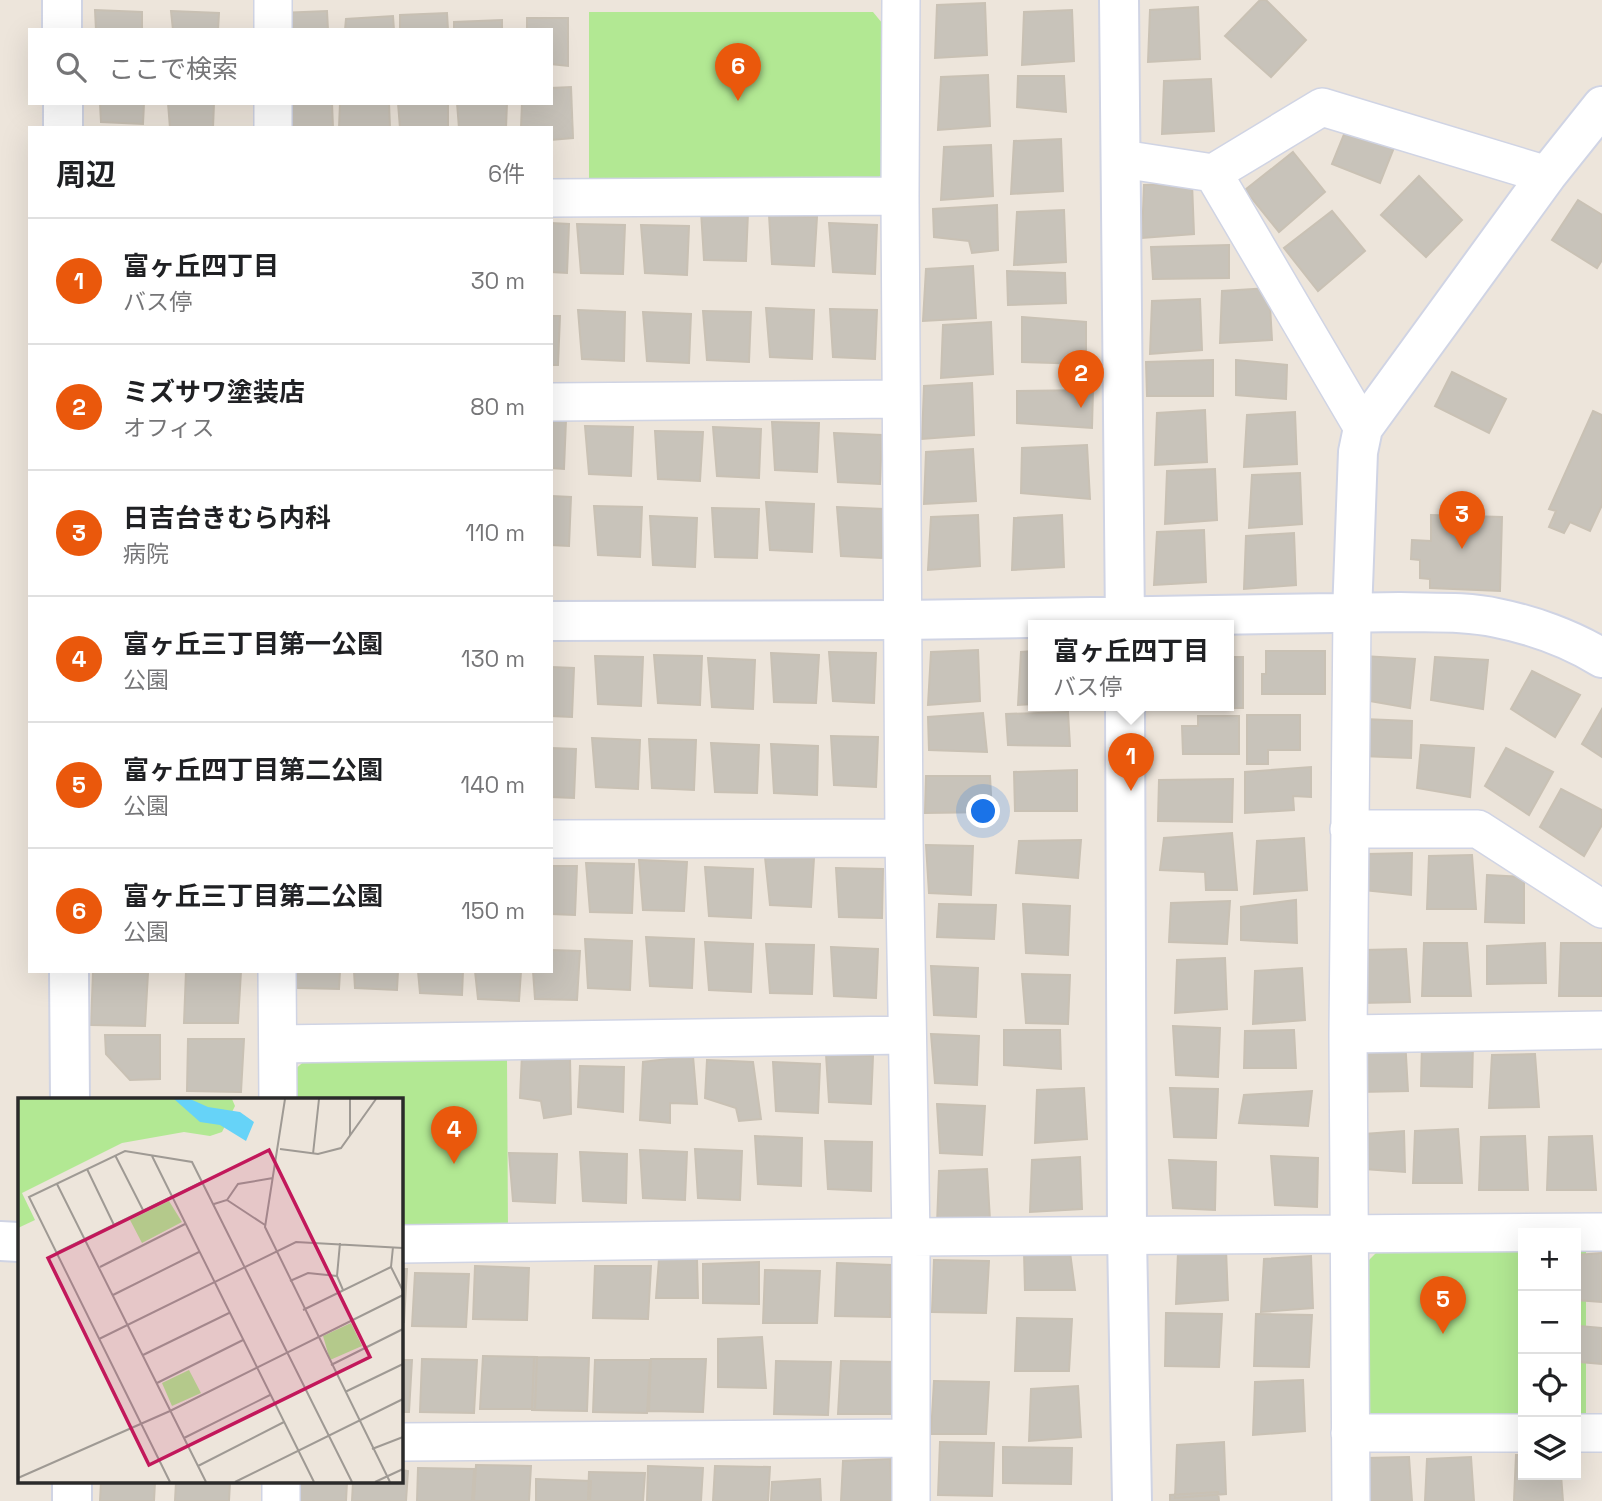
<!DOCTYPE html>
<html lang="ja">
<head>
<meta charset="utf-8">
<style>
  :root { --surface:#fff; --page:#f2f2f2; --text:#202124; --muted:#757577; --line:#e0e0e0; --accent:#ea580c }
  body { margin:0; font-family:"Space Grotesk","Noto Sans JP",sans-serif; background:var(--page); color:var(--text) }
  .controls { position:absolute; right:21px; bottom:21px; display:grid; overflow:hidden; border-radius:0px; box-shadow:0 7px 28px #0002 }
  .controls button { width:63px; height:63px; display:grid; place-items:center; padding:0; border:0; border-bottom:2px solid var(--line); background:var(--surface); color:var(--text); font:35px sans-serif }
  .you { position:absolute; left:984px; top:812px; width:24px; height:24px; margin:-18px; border:5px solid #fff; border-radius:50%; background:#1a73e8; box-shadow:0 0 0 10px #1a73e833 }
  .badge { display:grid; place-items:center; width:46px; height:46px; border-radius:50%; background:var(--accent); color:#fff; font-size:23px; font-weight:700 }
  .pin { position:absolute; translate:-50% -58px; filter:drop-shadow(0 2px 4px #0008) }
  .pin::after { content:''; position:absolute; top:37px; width:24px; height:21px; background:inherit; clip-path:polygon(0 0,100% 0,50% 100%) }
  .popup { position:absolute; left:1028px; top:620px; width:206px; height:91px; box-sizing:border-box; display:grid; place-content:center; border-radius:0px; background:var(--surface); filter:drop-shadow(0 2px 5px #0005); font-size:23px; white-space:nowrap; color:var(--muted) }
  .popup b { font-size:26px; color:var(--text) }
  .popup::after { content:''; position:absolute; left:50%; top:100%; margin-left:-14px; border:14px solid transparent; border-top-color:var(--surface) }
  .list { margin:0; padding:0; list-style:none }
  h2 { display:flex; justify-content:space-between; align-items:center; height:91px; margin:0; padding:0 28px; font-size:30px }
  h2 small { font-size:23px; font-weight:400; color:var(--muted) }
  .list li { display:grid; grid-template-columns:46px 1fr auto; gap:21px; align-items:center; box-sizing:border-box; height:126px; padding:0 28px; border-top:2px solid var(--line) }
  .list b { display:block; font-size:26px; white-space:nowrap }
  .list p { margin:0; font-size:23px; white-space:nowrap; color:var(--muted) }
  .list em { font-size:23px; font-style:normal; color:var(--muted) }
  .icon { flex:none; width:38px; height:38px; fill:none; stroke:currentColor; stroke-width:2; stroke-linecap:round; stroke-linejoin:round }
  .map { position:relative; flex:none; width:1602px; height:1501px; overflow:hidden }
  .search { position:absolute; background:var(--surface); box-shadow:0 7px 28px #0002; left:28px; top:28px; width:525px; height:77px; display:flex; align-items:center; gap:18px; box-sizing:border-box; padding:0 24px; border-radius:0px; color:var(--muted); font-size:26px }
  .panel { position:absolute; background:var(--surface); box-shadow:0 7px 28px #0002; left:28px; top:126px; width:525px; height:847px; border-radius:0px }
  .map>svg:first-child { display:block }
</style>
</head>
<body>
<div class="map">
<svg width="1602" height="1501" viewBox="0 0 1602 1501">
  <rect width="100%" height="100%" fill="#ede5db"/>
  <path fill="#b2e893" d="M589,12H873L887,29V173L870,181L589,183Z
    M309,1057L507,1058L508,1232L401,1227V1100H294L292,1072Z
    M1386,1243L1523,1246V1419L1380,1423L1361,1404L1365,1264Z
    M1576,1247H1586V1417H1576Z"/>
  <path fill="#c8c3ba" stroke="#c9c1b4" stroke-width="2" d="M1260,0H1266L1306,40L1271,77L1225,36Z
    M985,3L987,55L935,58L937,5Z
    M1198,7L1200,59L1148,62L1150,10Z
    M95,10L142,12V30H96Z
    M1072,10L1074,61L1022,65L1024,12Z
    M171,11L219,13L218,30H173Z
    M327,11L328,30H279L280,13Z
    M447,13L448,30H400V15Z
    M393,16L394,30H345L346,19Z
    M527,18H568V66L551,64V30H527Z
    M502,20V30H454V22Z
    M988,75L990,126L938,130L941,77Z
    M1018,76H1064L1066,112L1017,107Z
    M1211,79L1214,131L1162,134L1164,81Z
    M571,87L573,138L551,140V128H521L522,103H551V88Z
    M100,103H144L143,124L101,122Z
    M168,103H214L213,128H170Z
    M283,103H332L333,128H282Z
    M340,103H389L390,128H339Z
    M398,103H448V128H400Z
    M457,103H507L506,128H459Z
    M1347,127L1395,145L1380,183L1332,164Z
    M1061,139L1063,191L1011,194L1014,141Z
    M991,145L993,196L941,200L944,147Z
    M1293,152L1325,192L1279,232L1245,190Z
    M1419,176L1462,220L1426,257L1381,215Z
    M1192,183L1194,234L1142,238L1144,185Z
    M1578,200L1602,215V260L1597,268L1552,240Z
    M997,205L998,250L972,253L969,241L934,237L933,209Z
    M1064,210L1066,262L1014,265L1017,212Z
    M701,211L748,212L746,261L704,260Z
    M1332,211L1365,251L1318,291L1284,248Z
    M769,215L817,217L814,266L772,264Z
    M551,223L569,224L567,273L551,272Z
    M829,223L877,225L875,274L833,272Z
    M577,224L625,225L623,274L581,273Z
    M641,225L689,226L687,275L645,273Z
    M1229,245V278L1153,279L1151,247Z
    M973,266L976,318L923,321L926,269Z
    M1007,271L1065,273L1066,303L1008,305Z
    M1269,288L1272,340L1220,343L1222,291Z
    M1200,299L1202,350L1150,354L1152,301Z
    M766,308L814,310L812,359L770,357Z
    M830,309L877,310L875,359L833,357Z
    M578,310L625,312L624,361L582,359Z
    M703,311L751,312L749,362L707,360Z
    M643,312L691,314L689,363L647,361Z
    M551,316H560L558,365H551Z
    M1022,317L1086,322V364L1022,362Z
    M991,322L993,374L941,378L943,325Z
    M1213,360V396H1147L1146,362Z
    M1236,360L1287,365L1286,399L1236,395Z
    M1452,372L1506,399L1489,433L1435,406Z
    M972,383L974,435L922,439L924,386Z
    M1093,390L1092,428L1017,423V391Z
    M1205,410L1207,462L1155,465L1157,413Z
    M1593,411L1602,415V505L1590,531L1570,522L1564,533L1549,527L1556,511L1549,509Z
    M1295,412L1297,464L1244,467L1247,415Z
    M551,420H566L564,469L551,468Z
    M772,422L819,423L817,472L775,470Z
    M585,426L633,427L631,476L589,474Z
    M713,427L761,429L759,478L717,476Z
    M655,431L703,432L700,481L658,479Z
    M834,433L882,435L880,484L838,482Z
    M1087,445L1090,499L1021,493L1022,448Z
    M973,449L976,501L924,504L926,452Z
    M1215,469L1217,520L1165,524L1167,471Z
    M1300,473L1302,524L1249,528L1252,475Z
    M551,496L571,497L569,546L551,545Z
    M766,502L814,504L812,552L770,550Z
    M594,506L642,507L640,557L598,555Z
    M837,507L884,509L882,558L841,556Z
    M712,508L759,509L757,558L715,557Z
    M978,515L980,566L928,570L931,517Z
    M1062,515L1064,567L1012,570L1014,518Z
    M1431,515L1502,517L1500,591L1430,588V579L1420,578V560L1411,559L1412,540L1431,541Z
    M650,516L697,518L695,567L653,565Z
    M1204,530L1206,582L1154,585L1157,532Z
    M1294,533L1296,585L1244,589L1246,536Z
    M978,650L980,701L928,705L931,652Z
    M1033,651V704L1018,705L1021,652Z
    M1266,651H1325V694H1262V674H1266Z
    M829,652L876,653L874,703L833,701Z
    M771,653L819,655L816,703L774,702Z
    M654,655L702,656L700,705L658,703Z
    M595,656L643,657L641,706L598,704Z
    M1362,656L1415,659L1410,708L1358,699Z
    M1229,657H1243V708H1213V705H1229Z
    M1435,657L1488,660L1483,709L1431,700Z
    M708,658L755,660L753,709L712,707Z
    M551,667L574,668L572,717L551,716Z
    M1532,671L1580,695L1555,737L1511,709Z
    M1602,709V757L1582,744Z
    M1068,712L1070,746L1008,745L1006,714Z
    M983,713L987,752L929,750L928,717Z
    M1247,715H1300V750H1268V764H1247Z
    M1198,716H1239V754H1183L1182,726H1198Z
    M1363,719L1412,721L1411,758L1362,756Z
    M831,736L878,737L876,787L834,785Z
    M592,738L640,740L638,789L596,787Z
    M649,739L696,740L694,790L652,788Z
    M711,743L759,745L757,793L715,792Z
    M771,744L818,746L817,795L774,793Z
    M1421,745L1474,748L1470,797L1417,788Z
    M551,748L576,749L574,798L551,797Z
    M1506,748L1553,772L1529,815L1485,786Z
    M1311,767V797L1293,796L1294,810L1245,813V772Z
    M1077,770V811H1015L1014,772Z
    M926,776H990L992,812L925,813Z
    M1233,779L1232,822L1158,821L1159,780Z
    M1561,789L1602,810V825L1584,856L1540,827Z
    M1232,833L1237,890H1206L1205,872L1160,870L1164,838Z
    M1304,838L1307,890L1254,894L1257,841Z
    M1081,840L1078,878L1016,873L1019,841Z
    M926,845L973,846L971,895L929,893Z
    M1412,853L1411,895L1364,890L1367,854Z
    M1472,855L1476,909H1427L1429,856Z
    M765,857L814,858L811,907L770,905Z
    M639,860L687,862L684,911L643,910Z
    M586,863L634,864L632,913L590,912Z
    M551,866H577L575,915L551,914Z
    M705,867L753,869L751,918L709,916Z
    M836,868L883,869L882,918L839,917Z
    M1487,875L1524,877V923L1485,922Z
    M1296,900L1297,943L1241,940V907Z
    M1230,901L1227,944L1169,942L1171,903Z
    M939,904L996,905L994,939L937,937Z
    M1023,904L1070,906L1068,955L1026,953Z
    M646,937L694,939L692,988L650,986Z
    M585,939L632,941L630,990L588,988Z
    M705,942L753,944L751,992L709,990Z
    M1424,943H1467L1471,996H1422Z
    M1545,943L1546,983L1487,984V946Z
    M1561,943H1602V996H1559Z
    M766,944L814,945L812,994L770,993Z
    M831,947L878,949L876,998L834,996Z
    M1406,949L1410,1002L1360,1003L1363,950Z
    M551,950L580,951L577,1000L535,999L533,971H551Z
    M1225,958L1227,1009L1175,1013L1177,960Z
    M931,966L978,968L976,1017L934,1015Z
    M1302,968L1305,1020L1253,1024L1255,971Z
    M186,971H241L238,1023H184Z
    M296,971H340L339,989L297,988Z
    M354,971H398L397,990L355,988Z
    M418,971H463L462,995L420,993Z
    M475,971H521L519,1001L478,999Z
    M93,972L148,973L145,1026L91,1025Z
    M1022,974L1070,975L1068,1024L1026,1023Z
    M1173,1026L1220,1028L1218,1077L1176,1075Z
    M1004,1030H1060L1061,1069L1004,1065Z
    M1294,1030L1296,1068H1244L1245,1031Z
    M931,1034L979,1036L977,1085L935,1083Z
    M105,1035H160V1079L130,1080L106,1054Z
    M1405,1038L1408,1091L1359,1092L1361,1039Z
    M188,1039H244L241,1092L187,1091Z
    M1422,1043L1473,1044L1472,1087L1421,1086Z
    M522,1054L570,1057L571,1114L544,1118L541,1101L520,1098Z
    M826,1054L873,1056L871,1104L829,1102Z
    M1535,1054L1539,1107L1489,1108L1492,1055Z
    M693,1056L697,1104L670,1103V1123L640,1120L643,1062Z
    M707,1060L753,1062L761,1119L739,1121L736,1108L705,1098Z
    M773,1062L820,1064L818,1113L776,1111Z
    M580,1066L624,1067L623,1112L578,1107Z
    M1084,1088L1087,1139L1035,1143L1037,1090Z
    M1170,1088L1218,1089L1216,1138L1174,1137Z
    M1312,1091L1308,1126L1239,1123L1244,1095Z
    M937,1104L985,1106L982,1155L940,1153Z
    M1458,1129L1462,1183H1413L1415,1131Z
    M1404,1131L1405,1172L1364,1169V1134Z
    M755,1136L802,1138L801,1186L758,1184Z
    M1525,1136L1528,1190H1479L1481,1137Z
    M1592,1136L1596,1190H1547L1549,1137Z
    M825,1141L872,1142L871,1191L828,1189Z
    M695,1149L742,1151L740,1200L698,1198Z
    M640,1150L687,1152L685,1200L643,1198Z
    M580,1152L627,1154L626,1203L583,1201Z
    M509,1153L557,1154L555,1203L513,1201Z
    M1271,1156L1318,1158L1317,1207L1275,1205Z
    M1080,1157L1082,1209L1030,1212L1032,1160Z
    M1169,1160L1216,1162L1215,1210L1173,1208Z
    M987,1169L990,1220L937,1224L939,1171Z
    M1226,1249L1228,1300L1176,1304L1178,1252Z
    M1024,1252H1070L1075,1290H1025Z
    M1602,1253V1302L1576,1300V1255Z
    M1311,1256L1313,1308L1261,1312L1264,1259Z
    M659,1259H697L698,1298H656Z
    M934,1260L989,1261L986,1313L932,1312Z
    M759,1262V1304L703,1303V1264Z
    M837,1263L892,1265L890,1317L835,1316Z
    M475,1266L529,1268L527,1320L473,1319Z
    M595,1266H651L648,1319L593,1318Z
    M401,1269H407L404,1322H401Z
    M765,1270L820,1271L817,1323H763Z
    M415,1273L469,1274L466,1327L412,1326Z
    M1166,1313L1222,1314L1219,1367L1165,1366Z
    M1256,1314L1312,1315L1309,1367L1254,1366Z
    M1017,1318L1072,1319L1069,1371H1015Z
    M1579,1326L1602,1328V1364L1580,1362Z
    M762,1337L766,1388L718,1387V1339Z
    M483,1356L537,1357L535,1409H480Z
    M534,1357L589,1358L587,1411L532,1410Z
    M422,1359L477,1360L474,1413L420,1412Z
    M651,1359H706L703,1412L649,1411Z
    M401,1360H412L409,1412H401Z
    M595,1360H650L647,1413L593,1412Z
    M776,1361L831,1362L828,1415L774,1414Z
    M841,1361L896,1362L893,1414H838Z
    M1303,1380L1305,1431L1253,1435L1255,1382Z
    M934,1381L989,1382L986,1434H931Z
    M1078,1386L1081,1437L1029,1441L1031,1389Z
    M940,1442L994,1443L992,1496L938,1495Z
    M1224,1442L1226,1494L1175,1498L1177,1445Z
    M1003,1447L1072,1448L1071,1484L1003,1483Z
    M1516,1455H1523V1475H1561L1563,1501H1514Z
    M1409,1457L1412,1501H1364L1366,1458Z
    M1471,1457L1474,1501H1425L1427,1459Z
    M890,1459L892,1501H841L843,1461Z
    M476,1465L531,1466L529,1501H474Z
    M648,1466L703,1468L701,1501H647Z
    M715,1466L770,1467L768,1501H713Z
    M418,1468L474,1469L472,1501H417Z
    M401,1470L408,1471L406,1501H352L353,1482H401Z
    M589,1472L645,1473L643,1501H588Z
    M536,1479L591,1481L590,1501H536Z
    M820,1479L821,1501H771L772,1482Z
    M101,1482H155L154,1501H100Z
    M176,1482H230L229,1501H175Z
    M292,1482H347L346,1501H292Z
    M1218,1492L1219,1501H1170V1495Z"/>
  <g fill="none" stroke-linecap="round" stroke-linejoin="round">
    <g stroke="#d0d4e4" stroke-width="40">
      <path id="minor" d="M273,0V30
        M901,0L900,196L904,838L911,1237V1501
        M273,103V128
        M1122,159L1213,173L1322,107L1547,175
        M1213,173L1363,428
        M551,198L900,196
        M551,402L901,399
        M1349,829H1478L1602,909
        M551,839L904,838
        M277,971L278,1100
        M1348,1034L1602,1030
        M278,1044L907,1035
        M401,1244L911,1237L1602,1232
        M1350,1433H1523
        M1576,1433H1602
        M401,1442L910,1438
        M281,1482V1501
        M1351,1501L1348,1034L1352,614"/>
    </g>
    <g stroke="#d0d4e4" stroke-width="42">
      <path id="tertiary" d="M62,0V30
        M1119,0L1125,625
        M63,103V128
        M1352,614L1358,452L1363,428L1547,175L1602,106
        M551,621L903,620L1400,612C1432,613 1465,611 1497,618C1532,625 1571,639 1602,658
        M1125,705L1127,1236L1132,1501
        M69,971L70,1100
        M0,1241L19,1242
        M72,1482V1501"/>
    </g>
    <use href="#minor" stroke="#fff" stroke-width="37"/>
    <use href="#tertiary" stroke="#fff" stroke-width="38"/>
  </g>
  <g transform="translate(18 1098)">
    <rect width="385" height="385" fill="#ede5db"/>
    <path d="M0,1H214L217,8L204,34L192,38L166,34L104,45L4,95L17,122L0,130ZM151,103L164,124L124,145L112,122ZM333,225L344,248L312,262L305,238ZM171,272L183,295L154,308L144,285Z" fill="#b2e893"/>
    <path d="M156,1H172L190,9L222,14L236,24L228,43L202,27L182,24Z" fill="#66d3f8"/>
    <path fill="none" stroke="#9f9a94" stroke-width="2" d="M267,1L247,129L372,384M332,38V1M262,51L300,56L323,50L358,1M295,56L301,1M97,57L125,112M134,58L296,384M69,71L96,127M39,86L188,384M209,102L247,127M196,106L209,102L220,86L255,80M322,145L319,178L325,192M375,149L373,169L385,193M38,155L184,84M82,169L167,126M272,183L290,175L319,178M95,197L181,154M285,212L373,169M81,241L278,144L385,150M125,257L211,215M313,267L385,231M139,285L225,242M327,294L385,266M166,340L252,297M354,351L385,339M180,368L266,324M0,380L152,313L385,197M152,384L11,99L107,53L174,64L334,384M217,384L385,301M357,384L385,371"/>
    <path fill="#c2185b" fill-opacity="0.15" stroke="#c2185b" stroke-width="3.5" d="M251,52L352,259L131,367L30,160Z"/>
    <rect width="385" height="385" fill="none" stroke="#2a2a2a" stroke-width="3.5"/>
  </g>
</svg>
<div class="controls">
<button>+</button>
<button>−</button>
<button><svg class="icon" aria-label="locate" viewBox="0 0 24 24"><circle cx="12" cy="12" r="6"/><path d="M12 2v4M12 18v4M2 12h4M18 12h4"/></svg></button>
<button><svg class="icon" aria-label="layers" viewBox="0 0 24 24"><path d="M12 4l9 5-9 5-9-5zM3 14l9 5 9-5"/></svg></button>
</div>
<div class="you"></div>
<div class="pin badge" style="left:1131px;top:791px">1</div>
<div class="popup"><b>富ヶ丘四丁目</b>バス停</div>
<div class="pin badge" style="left:1081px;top:408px">2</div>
<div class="pin badge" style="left:1462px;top:549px">3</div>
<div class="pin badge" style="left:454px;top:1164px">4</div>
<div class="pin badge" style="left:1443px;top:1334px">5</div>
<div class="pin badge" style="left:738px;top:101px">6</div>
<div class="search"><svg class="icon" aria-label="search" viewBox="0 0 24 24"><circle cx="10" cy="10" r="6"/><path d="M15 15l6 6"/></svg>ここで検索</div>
<section class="panel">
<h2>周辺<small>6件</small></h2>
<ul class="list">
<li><span class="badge">1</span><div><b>富ヶ丘四丁目</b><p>バス停</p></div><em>30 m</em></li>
<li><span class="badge">2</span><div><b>ミズサワ塗装店</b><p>オフィス</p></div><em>80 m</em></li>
<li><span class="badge">3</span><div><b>日吉台きむら内科</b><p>病院</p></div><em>110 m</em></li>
<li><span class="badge">4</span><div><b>富ヶ丘三丁目第一公園</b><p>公園</p></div><em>130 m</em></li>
<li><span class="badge">5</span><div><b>富ヶ丘四丁目第二公園</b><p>公園</p></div><em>140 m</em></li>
<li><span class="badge">6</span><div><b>富ヶ丘三丁目第二公園</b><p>公園</p></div><em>150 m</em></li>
</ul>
</section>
</div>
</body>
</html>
